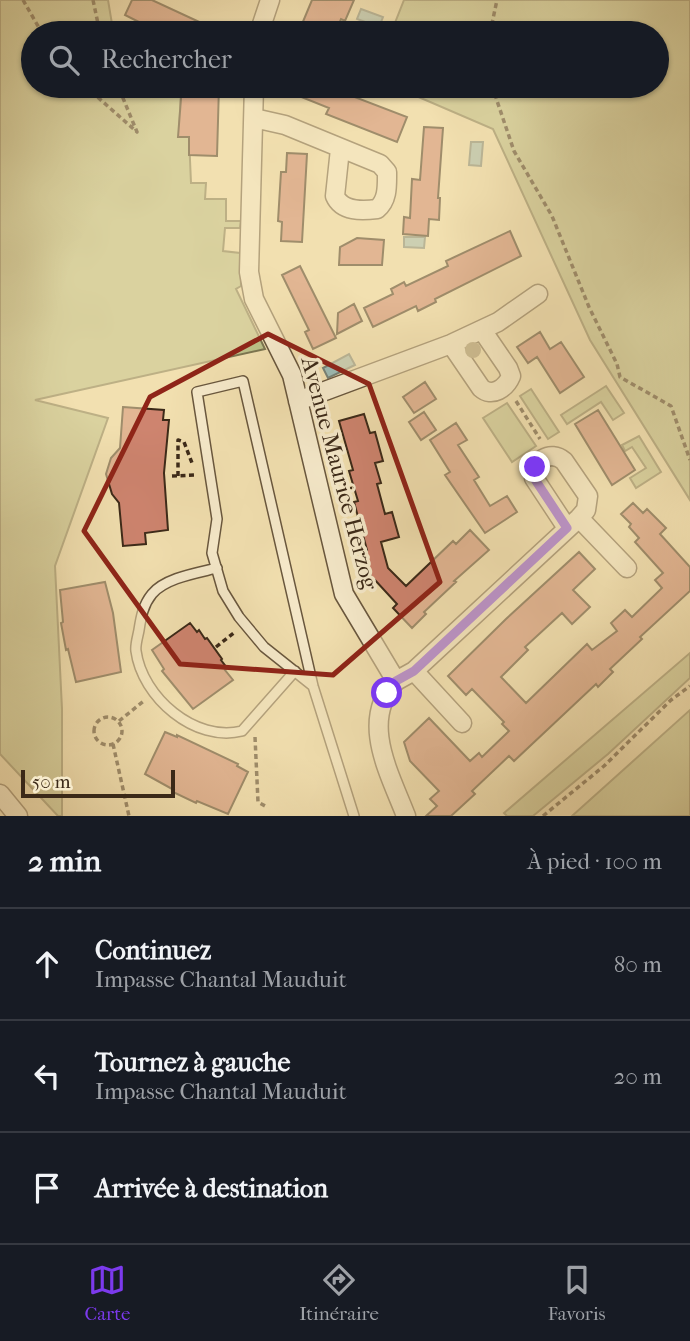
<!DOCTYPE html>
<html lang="fr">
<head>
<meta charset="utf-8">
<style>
  :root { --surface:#171b24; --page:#20242c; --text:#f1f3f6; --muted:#9ea1a6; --line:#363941; --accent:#7c3aed }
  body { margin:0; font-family:"IM FELL French Canon",serif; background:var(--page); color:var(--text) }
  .scale { position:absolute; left:21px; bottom:18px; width:154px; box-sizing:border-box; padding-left:7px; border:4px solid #3b2918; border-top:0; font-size:19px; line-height:24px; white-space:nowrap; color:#3b2918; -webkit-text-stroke:5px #f7ebcc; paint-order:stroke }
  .stop { position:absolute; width:21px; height:21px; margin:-16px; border:5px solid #7c3aed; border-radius:50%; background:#fff }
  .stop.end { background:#7c3aed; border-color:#fff; box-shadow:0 2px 7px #0008 }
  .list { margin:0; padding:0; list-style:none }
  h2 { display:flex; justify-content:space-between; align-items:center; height:91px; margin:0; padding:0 28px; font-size:30px }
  h2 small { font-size:23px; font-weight:400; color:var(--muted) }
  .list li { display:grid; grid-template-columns:46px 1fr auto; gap:21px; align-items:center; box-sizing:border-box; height:112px; padding:0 28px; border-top:2px solid var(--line) }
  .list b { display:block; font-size:26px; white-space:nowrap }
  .list p { margin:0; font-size:23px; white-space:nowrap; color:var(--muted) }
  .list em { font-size:23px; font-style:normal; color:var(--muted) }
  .icon { flex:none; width:38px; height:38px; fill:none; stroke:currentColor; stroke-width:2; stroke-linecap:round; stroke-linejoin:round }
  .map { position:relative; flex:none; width:690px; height:816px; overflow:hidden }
  .search { position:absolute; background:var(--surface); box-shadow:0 2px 5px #0004; left:21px; right:21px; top:21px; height:77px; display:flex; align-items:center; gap:18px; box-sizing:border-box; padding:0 24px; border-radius:38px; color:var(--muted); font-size:26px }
  .sheet { height:427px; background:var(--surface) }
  nav { display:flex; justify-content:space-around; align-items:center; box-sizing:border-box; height:98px; border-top:2px solid var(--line); background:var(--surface); font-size:19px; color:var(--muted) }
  nav a { display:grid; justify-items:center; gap:4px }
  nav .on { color:var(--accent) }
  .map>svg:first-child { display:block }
</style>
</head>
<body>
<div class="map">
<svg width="690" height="816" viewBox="0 0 690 816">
  <rect width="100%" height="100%" fill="#f2e0b0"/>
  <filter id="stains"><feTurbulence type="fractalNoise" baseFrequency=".00286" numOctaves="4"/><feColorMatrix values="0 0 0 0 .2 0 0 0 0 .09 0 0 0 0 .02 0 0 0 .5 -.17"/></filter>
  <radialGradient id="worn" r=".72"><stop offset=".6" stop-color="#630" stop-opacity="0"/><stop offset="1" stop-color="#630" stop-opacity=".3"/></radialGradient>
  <path fill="#bcc28a" stroke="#7c7651" stroke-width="2" d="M0,0H108L113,30L126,33H33V86H181L179,136L189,137L191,183H206L205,199H226V221H241L240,228H225L223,251L240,253L241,286L236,289L265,349L35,400L108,418L55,566L62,709V816H58L0,754Z
    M404,0H690V500L590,340L493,129L393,86H657V33H391Z
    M606,386L624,413L613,420L601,402L567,424L561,415Z
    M531,389L559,432L548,439L520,396Z
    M507,403L536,446L512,462L483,418Z
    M639,436L661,472L636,488L630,478L646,468L632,447L625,451L622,445Z
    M690,653V678L608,754L533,816H507L504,813Z
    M690,710V816H572Z"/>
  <path fill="#9dbbb4" stroke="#768176" stroke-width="2" d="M361,9L383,17L379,27L357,19Z
    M471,142H483L481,166L469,165Z
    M404,237H425L424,248L404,247Z
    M349,354L355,365L328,378L323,368Z"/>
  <path fill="#ce846f" stroke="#3b2918" stroke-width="2" d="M132,0H152L223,33H134L139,22L125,15Z
    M312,0H354L345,21L341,19L335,33H312L314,29L302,24Z
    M182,86H219L217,156L189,155V137H178Z
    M274,86H326L407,117L397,142L326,114L329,108Z
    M424,127L443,128L438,198H440L439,220L429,219L428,236L403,234L404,217L410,218L412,179L420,180Z
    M287,153L307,154L302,242L281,241L282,222L278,221L281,172H286Z
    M510,231L521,256L435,299L436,302L418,311L416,306L373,327L364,308L393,294L391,289L404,282L406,286L448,266L446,261Z
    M357,238L384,240L382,265H339L340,247Z
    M300,266L336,338L313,349L305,332L309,330L282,275Z
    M354,304L362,321L337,334L338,313Z
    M540,332L550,349L561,342L584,377L560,393L537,357L528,363L517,347Z
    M425,382L436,399L414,413L403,397Z
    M123,407L164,410L163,420H169L164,473L168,530L145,533L146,544L123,546L119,503L112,494L106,474L111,458L120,448Z
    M598,410L635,470L612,485L575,424Z
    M424,412L436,430L421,440L409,422Z
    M364,414L370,433L375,432L383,461L375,463L381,483L377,484L385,514L392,512L399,537L381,542L388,568L406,586L453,541L456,544L470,530L489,550L454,581L456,582L424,612L426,614L412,628L393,608L397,604L375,580H372L363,551L367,550L354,502L358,501L349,471L353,470L339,421Z
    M456,423L467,440L458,445L479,477L474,480L490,506L507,496L517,512L485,533L445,475L450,472L430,440Z
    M633,503L643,513L647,509L666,528L660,534L690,567V591L640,637L642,639L610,669L613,672L598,687L596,684L514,761L509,756L472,791L475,794L451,816H426L437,806L430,799L439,791L410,761L404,742L429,718L470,761L479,753L482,757L509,731L502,724L504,722L472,689L466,695L448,676L506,619L579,552L595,569L573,590L590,607L572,624L562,613L525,647L528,650L501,677L526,703L587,644L592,650L617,631L611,623L625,610L632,617L662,588L655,580L663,573L635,542L639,538L629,527L631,524L621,514Z
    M105,582L113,613L121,672L76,682L68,649L66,650L61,623L63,622L60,590Z
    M190,623L197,632L199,630L205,639L207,638L222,659L221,660L227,668L225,670L233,680L193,709L162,671L164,669L152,650Z
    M165,732L177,737V735L238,764L237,766L248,772L228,814L197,801L196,803L173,792L174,790L145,774Z"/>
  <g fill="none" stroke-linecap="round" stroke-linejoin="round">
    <g stroke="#69573e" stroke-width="12">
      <path id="lane" d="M217,568C197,573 165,578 152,594C143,605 141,617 139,630C138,636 135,645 136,651C142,697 195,743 242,731L295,671
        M313,686L264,647L239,617L223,591L212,553L217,519L197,392L243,381L313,686L354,816"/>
    </g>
    <g stroke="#69573e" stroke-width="21">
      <path id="street" d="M259,33L270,0
        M254,86L249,272L254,299L292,375L344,594L396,681C359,721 390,774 406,816
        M254,118L285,125L380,164L387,172C387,186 388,200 377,209C362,211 342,212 335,196L340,149
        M451,344L481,388C492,398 506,388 511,376L508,368L482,330
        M298,401L451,344L498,322L538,294
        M579,518L627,568
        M414,671L462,723
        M396,681L414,671L579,518L586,510L588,496L564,461C550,449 533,461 534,478L567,528
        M0,794L18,816"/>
    </g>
    <path stroke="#3b2918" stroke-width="3.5" stroke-dasharray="5 3.5" stroke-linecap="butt" d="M23,0L42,33
      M93,0L100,33
      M490,33L497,0
      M85,86L137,132L118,86
      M492,86L514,151L552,216L589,307L617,364L620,377L671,406L690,460
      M516,401L540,439
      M172,476L195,475
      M178,476V440L184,442L192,463
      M216,647L235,632
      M94 731a14 14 0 1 1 28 0a14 14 0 1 1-28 0Z
      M119,721L145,700
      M255,737L258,802L267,807
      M113,744L129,816
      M543,816L604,766L671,700L690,686"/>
    <use href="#lane" stroke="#f7ebcc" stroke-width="9"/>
    <use href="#street" stroke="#f7ebcc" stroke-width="18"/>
  </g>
  <circle fill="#9f906c" cx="473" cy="350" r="8"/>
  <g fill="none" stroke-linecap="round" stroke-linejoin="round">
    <path stroke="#7c3aed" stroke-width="9" d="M387,693L396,681L414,671L567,528L534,478L535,467"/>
  </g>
  <path d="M0 0H690V816H0ZM268,334L369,384L440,582L333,675L180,664L84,531L150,397Z" fill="#f2e0b0" fill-opacity=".55" fill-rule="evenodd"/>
  <path fill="none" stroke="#8f2418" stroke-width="5" stroke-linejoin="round" d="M268,334L369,384L440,582L333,675L180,664L84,531L150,397Z"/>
  <g text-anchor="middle" stroke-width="7" stroke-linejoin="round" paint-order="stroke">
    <g font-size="23" fill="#3b2918" stroke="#f7ebcc">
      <text transform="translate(340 473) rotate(75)" y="8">Avenue Maurice Herzog</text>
    </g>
  </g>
  <rect width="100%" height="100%" filter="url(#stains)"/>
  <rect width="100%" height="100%" fill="url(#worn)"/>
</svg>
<div class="scale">50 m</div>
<div class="stop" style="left:387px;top:693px"></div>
<div class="stop end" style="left:535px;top:467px"></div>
<div class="search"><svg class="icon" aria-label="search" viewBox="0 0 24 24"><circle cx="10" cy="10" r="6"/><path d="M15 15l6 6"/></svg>Rechercher</div>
</div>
<section class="sheet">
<h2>2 min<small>À pied · 100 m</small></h2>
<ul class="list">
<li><svg class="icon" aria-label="ahead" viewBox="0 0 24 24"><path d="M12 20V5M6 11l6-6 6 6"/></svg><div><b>Continuez</b><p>Impasse Chantal Mauduit</p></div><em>80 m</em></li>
<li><svg class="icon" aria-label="left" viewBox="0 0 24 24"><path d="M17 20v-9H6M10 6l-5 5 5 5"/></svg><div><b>Tournez à gauche</b><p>Impasse Chantal Mauduit</p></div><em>20 m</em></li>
<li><svg class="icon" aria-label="arrive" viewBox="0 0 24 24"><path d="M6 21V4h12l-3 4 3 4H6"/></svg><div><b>Arrivée à destination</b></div></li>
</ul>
</section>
<nav>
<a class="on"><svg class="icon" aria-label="map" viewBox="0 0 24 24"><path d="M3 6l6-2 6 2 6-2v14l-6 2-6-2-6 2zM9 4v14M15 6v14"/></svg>Carte</a>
<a><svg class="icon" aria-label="directions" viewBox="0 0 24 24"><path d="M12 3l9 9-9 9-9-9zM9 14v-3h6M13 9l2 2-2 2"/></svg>Itinéraire</a>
<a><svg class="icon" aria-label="saved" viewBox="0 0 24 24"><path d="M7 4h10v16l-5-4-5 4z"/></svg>Favoris</a>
</nav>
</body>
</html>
